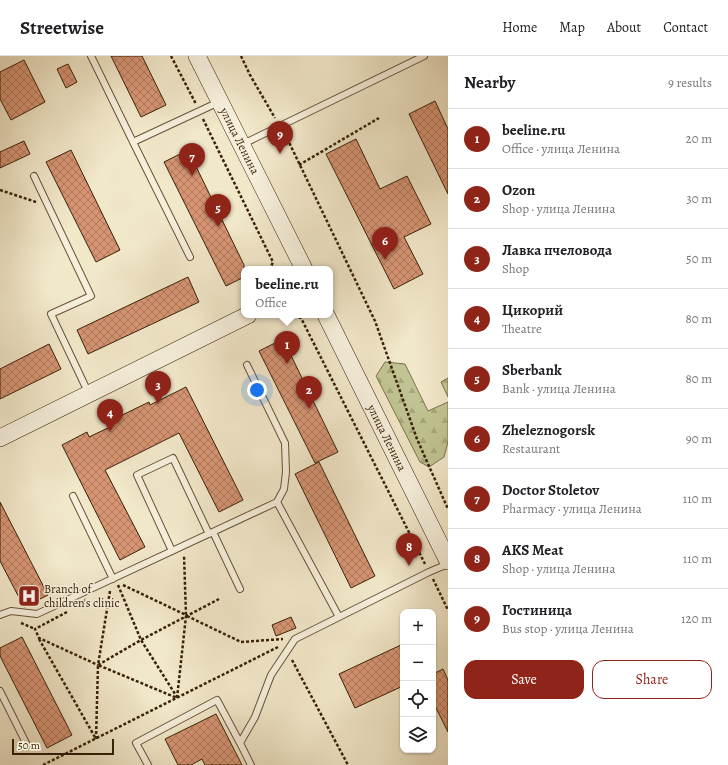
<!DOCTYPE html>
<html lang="en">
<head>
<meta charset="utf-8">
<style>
  :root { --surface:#fff; --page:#f6f6f6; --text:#202124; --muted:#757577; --line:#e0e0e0; --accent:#8f2418 }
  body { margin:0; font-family:Alegreya,serif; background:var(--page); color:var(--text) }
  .controls { position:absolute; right:12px; bottom:12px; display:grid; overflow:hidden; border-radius:8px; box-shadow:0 1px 3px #0004 }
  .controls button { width:36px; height:36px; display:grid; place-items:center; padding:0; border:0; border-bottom:1px solid var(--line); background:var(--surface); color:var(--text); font:20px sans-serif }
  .scale { position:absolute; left:12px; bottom:10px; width:102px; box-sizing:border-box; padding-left:4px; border:2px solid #392106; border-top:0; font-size:11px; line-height:14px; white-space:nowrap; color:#392106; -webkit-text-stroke:3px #f6efdc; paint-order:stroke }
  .you { position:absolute; left:257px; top:334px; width:14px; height:14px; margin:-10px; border:3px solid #fff; border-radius:50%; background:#1a73e8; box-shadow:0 0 0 6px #1a73e833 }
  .badge { display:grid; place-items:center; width:26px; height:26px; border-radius:50%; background:var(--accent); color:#fff; font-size:13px; font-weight:700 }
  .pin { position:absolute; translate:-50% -33px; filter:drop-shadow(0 1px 2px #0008) }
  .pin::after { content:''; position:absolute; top:21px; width:14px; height:12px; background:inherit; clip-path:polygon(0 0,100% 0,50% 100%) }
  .popup { position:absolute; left:241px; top:210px; width:92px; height:52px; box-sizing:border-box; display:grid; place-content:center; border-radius:8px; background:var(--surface); filter:drop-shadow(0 1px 3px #0005); font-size:13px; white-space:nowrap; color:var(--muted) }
  .popup b { font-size:15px; color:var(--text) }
  .popup::after { content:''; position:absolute; left:50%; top:100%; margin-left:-8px; border:8px solid transparent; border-top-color:var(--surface) }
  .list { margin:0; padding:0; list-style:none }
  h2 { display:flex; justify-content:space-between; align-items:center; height:52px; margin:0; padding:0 16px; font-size:17px }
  h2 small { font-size:13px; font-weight:400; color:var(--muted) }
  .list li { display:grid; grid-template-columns:26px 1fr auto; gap:12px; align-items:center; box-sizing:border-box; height:60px; padding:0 16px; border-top:1px solid var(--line) }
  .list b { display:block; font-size:15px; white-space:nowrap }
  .list p { margin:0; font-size:13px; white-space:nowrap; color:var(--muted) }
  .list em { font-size:13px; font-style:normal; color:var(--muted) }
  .actions { display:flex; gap:8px; padding:12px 16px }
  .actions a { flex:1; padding:9px 0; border:1px solid var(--accent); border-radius:12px; text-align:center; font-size:14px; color:var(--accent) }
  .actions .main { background:var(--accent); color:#fff }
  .icon { flex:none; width:22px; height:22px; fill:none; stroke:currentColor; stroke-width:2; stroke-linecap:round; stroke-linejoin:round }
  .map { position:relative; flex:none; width:448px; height:709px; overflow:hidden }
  header { display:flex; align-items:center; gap:24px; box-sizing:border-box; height:56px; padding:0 20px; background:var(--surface); border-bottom:1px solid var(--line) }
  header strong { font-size:19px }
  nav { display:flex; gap:22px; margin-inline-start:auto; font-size:14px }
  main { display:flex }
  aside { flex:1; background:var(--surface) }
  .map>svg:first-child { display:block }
</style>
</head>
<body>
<header>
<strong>Streetwise</strong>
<nav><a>Home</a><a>Map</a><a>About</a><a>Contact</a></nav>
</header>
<main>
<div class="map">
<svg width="448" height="709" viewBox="0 0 448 709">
  <defs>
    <pattern id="forest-firs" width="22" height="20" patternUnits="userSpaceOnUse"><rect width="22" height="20" fill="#c0c492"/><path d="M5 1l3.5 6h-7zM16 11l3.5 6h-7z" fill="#a6a87c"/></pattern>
    <pattern id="building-cross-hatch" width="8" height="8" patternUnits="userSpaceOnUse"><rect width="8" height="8" fill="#d69473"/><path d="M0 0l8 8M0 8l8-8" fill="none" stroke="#af785c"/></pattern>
  </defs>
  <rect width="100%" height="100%" fill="#f1e7c9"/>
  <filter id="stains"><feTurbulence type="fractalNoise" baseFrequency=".005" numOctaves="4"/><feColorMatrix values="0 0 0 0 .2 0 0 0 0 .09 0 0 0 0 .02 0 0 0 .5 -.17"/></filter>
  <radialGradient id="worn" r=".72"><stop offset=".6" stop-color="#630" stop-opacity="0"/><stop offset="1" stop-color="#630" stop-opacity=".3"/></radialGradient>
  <path fill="url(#forest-firs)" stroke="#7c724c" d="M385,306L405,308L428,355L448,346V386L444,401L429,411L420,406L376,320Z
    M448,322V341L441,326Z"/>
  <path fill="url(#building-cross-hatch)" stroke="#392106" d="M111,0H142L166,49L141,61Z
    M24,4L45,46L11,64L0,43V16Z
    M68,8L77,26L66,32L57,13Z
    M435,45L448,73V138L409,58Z
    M356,83L380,133L407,120L431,168L404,181L423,218L394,233L326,98Z
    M24,85L30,98L0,112V96Z
    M71,94L120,194L96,206L46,106Z
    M188,94L244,209V221L226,230L164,106Z
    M188,221L199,246L88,298L77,274Z
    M283,283L338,396L315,407L259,295Z
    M49,288L61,313L0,343V313Z
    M186,331L243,444L219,456L179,377L105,414L145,491L120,504L62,389L87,376L89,381L110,371L108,366L149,346L150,349Z
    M319,406L375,520L351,532L295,418Z
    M0,446L48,539L24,551L0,505Z
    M291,561L296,572L276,580L272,569Z
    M22,581L72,679L47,692L0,600V592Z
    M403,588V630L355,652L339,618Z
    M443,613L448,624V676L433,646V618Z
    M216,658L242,709H205L202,703L191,709H178L165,683Z"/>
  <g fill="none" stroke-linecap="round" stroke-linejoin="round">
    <g stroke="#675237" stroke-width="8">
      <path id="service" d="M91,0L133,86L219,46
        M133,86L190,201
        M243,88L424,0
        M34,120L91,240L51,258L88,336
        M247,309L285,387L286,416L284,433L277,446L339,561
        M73,440L113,523
        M213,476L240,533
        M172,495L137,419L173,402L209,478
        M0,559L11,555L37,558L277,446
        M0,635L27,689
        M240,687L251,709
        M148,709L136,687L217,644L240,687L255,661L271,619L295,583L429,516L448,508"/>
    </g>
    <g stroke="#392106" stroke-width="18">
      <g id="secondary">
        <path id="s1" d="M197,0L304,213"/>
        <path id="s2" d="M326,259L448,505"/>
        <path d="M0,382L248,259"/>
      </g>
    </g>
    <path stroke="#392106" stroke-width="2.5" stroke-dasharray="3 2" stroke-linecap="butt" d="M171,0L196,48
      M241,0L250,19L275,62
      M203,63L273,206L270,213
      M285,78L375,265L417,383L448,453
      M299,109L379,62
      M0,134L36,146
      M289,259L301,262L425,508
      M433,523L448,554
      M118,529L141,584L177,641
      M123,529L186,559L184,499
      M110,535L98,609L141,584L219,543
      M67,556L35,573L39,582L98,609
      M187,560L241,586L283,583
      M21,567L35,573
      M39,583L96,683
      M292,604L348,709
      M177,642L186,560
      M96,683L98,609L177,642
      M43,709L278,591"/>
    <use href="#service" stroke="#f6efdc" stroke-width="6"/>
    <use href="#secondary" stroke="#f6efdc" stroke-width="17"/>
  </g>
  <defs>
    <g id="hospital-square" transform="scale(1.15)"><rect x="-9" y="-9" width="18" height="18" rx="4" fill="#8f2418" stroke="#f6efdc"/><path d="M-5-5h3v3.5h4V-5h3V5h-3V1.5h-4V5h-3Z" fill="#fff"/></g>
  </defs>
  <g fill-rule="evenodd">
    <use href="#hospital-square" x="29" y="540"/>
  </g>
  <g text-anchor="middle" stroke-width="3" stroke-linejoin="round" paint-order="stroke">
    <g font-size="12" fill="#392106" stroke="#f6efdc">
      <text dy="4" stroke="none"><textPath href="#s1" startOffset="95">улица Ленина</textPath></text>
      <text dy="4" stroke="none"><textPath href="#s2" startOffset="137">улица Ленина</textPath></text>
    </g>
    <g font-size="12" fill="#392106" stroke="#f6efdc" text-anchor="start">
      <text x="44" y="537">Branch of<tspan x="44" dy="14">children's clinic</tspan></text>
    </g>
  </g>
  <rect width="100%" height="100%" filter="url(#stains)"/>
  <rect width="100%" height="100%" fill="url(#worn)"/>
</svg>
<div class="controls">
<button>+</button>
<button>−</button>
<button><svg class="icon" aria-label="locate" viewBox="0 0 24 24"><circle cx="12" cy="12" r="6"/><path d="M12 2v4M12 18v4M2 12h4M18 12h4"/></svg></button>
<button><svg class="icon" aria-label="layers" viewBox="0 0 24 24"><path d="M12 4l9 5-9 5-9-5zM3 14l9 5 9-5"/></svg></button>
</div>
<div class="scale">50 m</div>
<div class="you"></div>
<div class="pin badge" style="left:287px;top:308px">1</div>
<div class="popup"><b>beeline.ru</b>Office</div>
<div class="pin badge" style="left:309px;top:353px">2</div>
<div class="pin badge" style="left:158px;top:348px">3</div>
<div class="pin badge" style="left:110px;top:376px">4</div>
<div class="pin badge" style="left:218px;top:171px">5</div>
<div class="pin badge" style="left:385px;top:204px">6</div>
<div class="pin badge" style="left:192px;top:120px">7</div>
<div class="pin badge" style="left:409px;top:510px">8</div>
<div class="pin badge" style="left:280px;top:98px">9</div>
</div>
<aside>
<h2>Nearby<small>9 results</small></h2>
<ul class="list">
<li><span class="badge">1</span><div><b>beeline.ru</b><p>Office · улица Ленина</p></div><em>20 m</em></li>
<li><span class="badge">2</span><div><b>Ozon</b><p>Shop · улица Ленина</p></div><em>30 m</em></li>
<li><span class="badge">3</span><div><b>Лавка пчеловода</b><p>Shop</p></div><em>50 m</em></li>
<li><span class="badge">4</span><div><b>Цикорий</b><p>Theatre</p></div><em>80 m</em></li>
<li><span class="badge">5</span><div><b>Sberbank</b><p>Bank · улица Ленина</p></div><em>80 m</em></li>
<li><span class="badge">6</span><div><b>Zheleznogorsk</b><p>Restaurant</p></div><em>90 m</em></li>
<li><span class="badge">7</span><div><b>Doctor Stoletov</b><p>Pharmacy · улица Ленина</p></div><em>110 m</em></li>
<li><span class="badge">8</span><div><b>AKS Meat</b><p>Shop · улица Ленина</p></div><em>110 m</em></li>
<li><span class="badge">9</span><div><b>Гостиница</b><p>Bus stop · улица Ленина</p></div><em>120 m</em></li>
</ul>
<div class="actions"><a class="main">Save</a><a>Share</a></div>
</aside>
</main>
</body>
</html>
